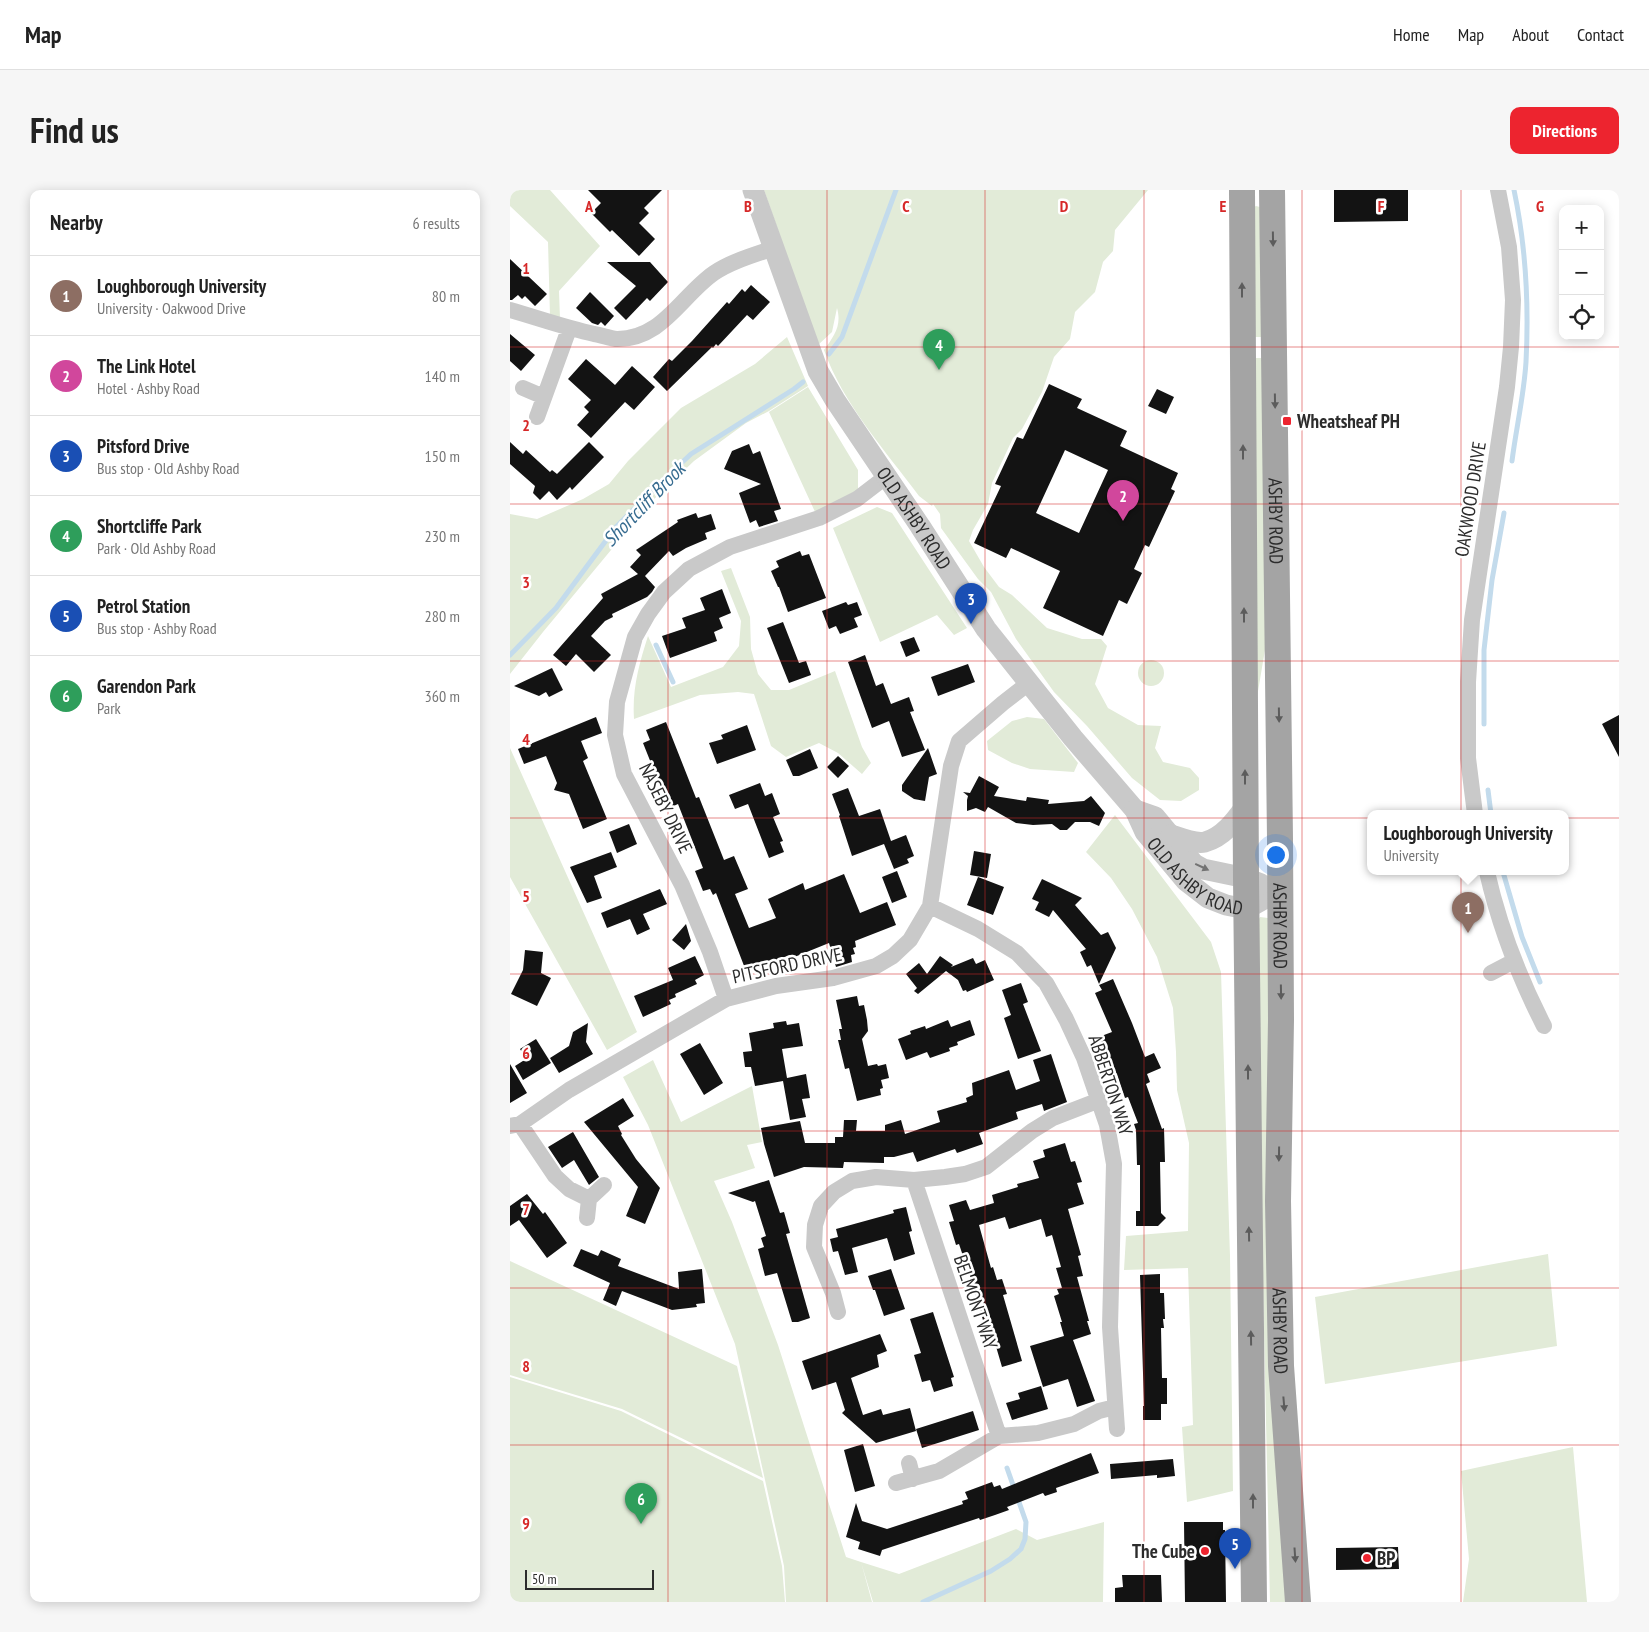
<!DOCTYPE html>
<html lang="en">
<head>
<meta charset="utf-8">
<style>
  :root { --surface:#fff; --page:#f6f6f6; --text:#222; --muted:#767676; --line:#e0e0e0; --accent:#ed242f }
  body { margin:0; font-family:"PT Sans Narrow",sans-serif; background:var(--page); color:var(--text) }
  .controls { position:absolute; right:15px; top:15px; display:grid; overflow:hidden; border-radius:10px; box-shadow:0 2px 12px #0003 }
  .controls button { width:45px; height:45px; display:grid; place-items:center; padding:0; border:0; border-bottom:1px solid var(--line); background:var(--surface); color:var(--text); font:25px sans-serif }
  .scale { position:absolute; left:15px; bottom:12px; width:129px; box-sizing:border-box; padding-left:5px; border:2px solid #2c2c2c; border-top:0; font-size:14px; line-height:18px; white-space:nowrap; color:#2c2c2c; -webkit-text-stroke:4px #fff; paint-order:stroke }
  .you { position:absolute; left:765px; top:664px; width:18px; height:18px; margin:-12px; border:4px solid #fff; border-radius:50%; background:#1a73e8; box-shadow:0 0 0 8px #1a73e833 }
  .badge { display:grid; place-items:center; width:32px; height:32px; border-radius:50%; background:var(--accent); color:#fff; font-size:16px; font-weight:700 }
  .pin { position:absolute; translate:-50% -41px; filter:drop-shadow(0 1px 2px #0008) }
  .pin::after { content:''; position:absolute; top:26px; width:18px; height:15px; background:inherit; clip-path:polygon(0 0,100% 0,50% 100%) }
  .popup { position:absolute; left:857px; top:620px; width:202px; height:65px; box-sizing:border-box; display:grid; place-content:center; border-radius:10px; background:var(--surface); filter:drop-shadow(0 1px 4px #0005); font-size:16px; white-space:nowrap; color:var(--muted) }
  .popup b { font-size:19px; color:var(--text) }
  .popup::after { content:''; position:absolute; left:50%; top:100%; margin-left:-10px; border:10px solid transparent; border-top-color:var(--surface) }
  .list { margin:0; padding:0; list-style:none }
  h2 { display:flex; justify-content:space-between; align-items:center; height:65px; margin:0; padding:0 20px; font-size:21px }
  h2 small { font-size:16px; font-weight:400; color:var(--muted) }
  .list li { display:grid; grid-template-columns:32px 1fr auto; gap:15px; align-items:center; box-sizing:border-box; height:80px; padding:0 20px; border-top:1px solid var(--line) }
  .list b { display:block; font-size:19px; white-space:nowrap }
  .list p { margin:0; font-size:16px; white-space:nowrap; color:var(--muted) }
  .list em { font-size:16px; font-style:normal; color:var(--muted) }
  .icon { flex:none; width:28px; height:28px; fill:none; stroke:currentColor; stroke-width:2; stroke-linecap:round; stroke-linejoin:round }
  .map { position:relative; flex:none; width:1109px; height:1412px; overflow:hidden; border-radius:10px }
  header { display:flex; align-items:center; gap:30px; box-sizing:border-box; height:70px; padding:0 25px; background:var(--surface); border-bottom:1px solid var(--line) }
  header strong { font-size:24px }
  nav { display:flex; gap:28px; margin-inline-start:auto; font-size:18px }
  .intro { display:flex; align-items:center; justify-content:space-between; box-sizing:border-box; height:120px; padding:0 30px }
  h1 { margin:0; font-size:35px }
  .button { padding:12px 22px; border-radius:10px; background:var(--accent); color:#fff; font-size:18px; font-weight:700 }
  main { display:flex; gap:30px; padding:0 30px }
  aside { flex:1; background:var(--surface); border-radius:10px; box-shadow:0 2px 12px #0003 }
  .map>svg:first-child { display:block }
</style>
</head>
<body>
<header>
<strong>Map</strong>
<nav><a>Home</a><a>Map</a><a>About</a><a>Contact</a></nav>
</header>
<div class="intro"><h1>Find us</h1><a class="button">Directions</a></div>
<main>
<aside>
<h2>Nearby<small>6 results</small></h2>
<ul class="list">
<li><span class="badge" style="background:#8d6e63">1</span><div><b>Loughborough University</b><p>University · Oakwood Drive</p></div><em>80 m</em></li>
<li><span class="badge" style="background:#d1479c">2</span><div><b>The Link Hotel</b><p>Hotel · Ashby Road</p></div><em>140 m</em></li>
<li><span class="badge" style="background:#1a4fb4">3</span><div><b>Pitsford Drive</b><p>Bus stop · Old Ashby Road</p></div><em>150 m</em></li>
<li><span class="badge" style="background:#2e9e5b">4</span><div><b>Shortcliffe Park</b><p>Park · Old Ashby Road</p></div><em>230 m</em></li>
<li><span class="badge" style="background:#1a4fb4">5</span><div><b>Petrol Station</b><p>Bus stop · Ashby Road</p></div><em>280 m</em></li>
<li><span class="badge" style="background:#2e9e5b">6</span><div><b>Garendon Park</b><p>Park</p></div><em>360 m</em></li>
</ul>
</aside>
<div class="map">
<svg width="1109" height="1412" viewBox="0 0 1109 1412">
  <rect width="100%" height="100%" fill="#fff"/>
  <path fill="#e2ebd8" d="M0,0H40L90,56L49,101L50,129L40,126L38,52L0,16Z
    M254,0H638L605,40L603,61L593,72L585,102L565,122L560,149L544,167L532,202L512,239L503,248L482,293L478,314L463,340L459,351L474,377L489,397L502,405L537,438L572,449H591L597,456L585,494L598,518L628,535L651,536L645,558L653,572L680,578L689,588V600L671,611L650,610L622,588L577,536L544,502L506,449L481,402L468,389L431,338L430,324L423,314L422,316L409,306C375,260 333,214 314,160C324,146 332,136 327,118L322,142L308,155Z
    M746,16L750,17L752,147H741L742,18Z
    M277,147L298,196L259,221L236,233L184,271L140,313L33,442L0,484V324L27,329L73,309L99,294L118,271L171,218L245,174Z
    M741,168H752L756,454L746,513Z
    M298,197L348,280V303L306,324L259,222Z
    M367,317L382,323L457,438L444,445L427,425L370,452L323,338Z
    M221,378L240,427L241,459L248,484L261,500H279L325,481L352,557L361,573L352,584L328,563L309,553L276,567L261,556L244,504L228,502L190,505L124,529C122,499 129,474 138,446L161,497L213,477L229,456L231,431L211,381Z
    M628 483a13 13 0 1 1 26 0a13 13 0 1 1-26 0Z
    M517,527L534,529L568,573L564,582L520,579L502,573L478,560L477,551L502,531Z
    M0,558L127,842L97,860L0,687Z
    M605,625L701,752L711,782L720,1066L723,1301L677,1312L672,1237L683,1235L678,1078L614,1080L616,1046L678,1041L679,953L667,900L666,862L663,818L647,767L622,719L601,688L576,662Z
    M750,727L758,728L776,1412H760L745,735Z
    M143,870L171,932L242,896L252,952L237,955L245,978L204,991L222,1032L268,1155L336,1367L351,1372L362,1412H276L274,1376L225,1154L138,935L113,887Z
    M1038,1064L1047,1156L815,1194L805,1107Z
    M0,1071L227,1176L253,1288L112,1219L0,1185Z
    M0,1187L111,1221L253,1291L272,1376L275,1412H0Z
    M1063,1257L1077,1412H953L959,1369L951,1281Z
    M594,1332L593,1412H363L351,1372L389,1384L506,1339L527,1350Z"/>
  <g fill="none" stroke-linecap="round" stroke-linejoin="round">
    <path stroke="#c3dbec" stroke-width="5" d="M319,164L332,147L386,0
      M1002,271C1006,239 1014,205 1016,172C1019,114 1016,57 1004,0
      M146,455L163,492
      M0,465L46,418L106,337L149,294L181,264L284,199L293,192
      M974,534V460L982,390L994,323
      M978,600L981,624
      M993,682L1012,747L1030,792
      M413,1412L481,1381L500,1369L511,1359L515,1349L516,1332L497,1278"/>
  </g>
  <path fill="#131313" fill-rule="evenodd" d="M78,0H152L134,18L139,23L129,33L145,49L129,66L102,40L100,42L81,23L91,13Z
    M824,0H898V31L824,32Z
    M0,69L37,104L25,116L15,106L12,109L8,105L2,110H0Z
    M97,72H140L158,92L140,111L137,108L116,130L104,118L126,96Z
    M241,95L260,112L243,130L237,125L208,156L206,154L203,158L202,157L157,201L143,187L159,169L162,171L182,151L217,112L219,114L232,99L235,102Z
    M80,102L104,126L95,136L91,132L88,135L82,133L66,118Z
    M0,144L25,165L11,181L0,171Z
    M76,169L105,195L122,176L145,197L124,220L115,212L81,248L67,235L79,222L74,217L81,210L58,189Z
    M539,194L572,209L567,218L617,241L610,256L668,283L661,299L665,301L639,357L635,355L624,379L632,383L617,414L609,410L593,446L533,418L550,381L501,358L496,368L464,353L491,296L485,294L507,247L513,249ZM555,260L598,280L569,343L526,323Z
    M647,199L664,207L656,224L638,216Z
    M0,252L13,264L16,260L40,282L42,280L47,284L79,252L94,267L62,300L60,297L47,310L39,301L30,310L23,303L25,296L0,274Z
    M239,254L243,264L250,261L271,319L264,321L268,331L249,337L246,330L240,333L229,303L251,294L214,279L222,261Z
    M186,323L188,328L201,324L206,339L195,343L197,349L176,358L163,366L159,361L135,386L145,397L142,402L137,407L102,424L103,427L95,431L81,446L101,465L84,482L66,464L56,476L43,465L93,408L91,404L128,384L120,377L131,365L126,360L168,332L167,330Z
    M290,361L292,366L299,364L316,408L278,422L269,397H268L261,381L269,377L266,371Z
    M212,399L221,423L209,428L213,438L204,442L207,451L160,468L152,446L176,438L172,428L195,420L190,408Z
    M336,412L338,415L347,412L352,425L344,428L348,437L330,444L326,436L319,439L312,421Z
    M273,432L289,473L296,471L301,485L279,493L257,438Z
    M404,447L410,461L396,467L390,452Z
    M355,465L366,496L373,493L381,514L399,507L404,521L400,522L415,560L392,567L379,531L362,538L338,472Z
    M458,474L465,492L428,506L421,487Z
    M42,478L53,500L39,507L36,502L29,506L4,496Z
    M1109,525V567L1092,534Z
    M86,527L92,543L71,551L78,568L73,571L97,629L73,639L59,604L44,600L47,593L36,566L14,574L8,559Z
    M156,532L186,608L189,607L214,670L224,666L238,699L225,704L239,738L266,728L258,709L293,693L295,700L334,684L350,723L377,712L386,735L345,751L346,757L343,758L345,764L341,765L342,772L326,777L319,753L282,768L280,765L236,781L206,703L203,705L200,699L193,701L185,681L193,678L168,614L159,618L133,553L140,550L136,540Z
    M237,535L246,560L207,574L199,553L213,549L211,545Z
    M418,558L427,584L419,587L415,611L404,609L392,601V595Z
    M300,559L308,578L289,586H283L276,570Z
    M328,566L339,576L328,588L317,577Z
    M469,586L489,597L484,606L516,611L517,607L539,610L538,614L574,611L581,606L595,623L589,636L580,632H565L557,640H550L542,634L523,635L506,633L478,617L475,622L466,618L457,621V610L458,606L453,602L460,603Z
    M250,593L255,606L262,603L270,624L263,627L273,651L270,652L274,662L259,668L238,614L225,619L219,605Z
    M338,598L349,626L370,619L381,651L396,645L404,666L397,669L399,673L384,679L374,654L342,666L329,626L330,625L322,604Z
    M119,634L127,654L107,663L99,642Z
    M464,661L481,664L477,688L460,685Z
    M101,662L107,677L84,686L92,708L77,713L60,677Z
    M387,681L397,707L382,713L372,687Z
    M468,687L494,697L483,725L457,715Z
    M532,689L572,708L565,715L591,745L598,742L606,758L589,794L581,775L577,777L570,762L576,759L543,720L539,727L525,720L529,712L522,709Z
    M150,699L157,714L133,724L140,739L127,745L120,729L97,738L91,723Z
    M176,734L181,751L174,760L162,750Z
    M15,760L33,762L31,783L41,788L27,816L1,804L13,780Z
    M185,766L194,785L185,790L187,794L165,804L166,807L159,810L161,814L133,827L124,806L163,790L158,778Z
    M430,766L443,775L441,777L463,768L466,774L475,770L484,790L457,802L456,800L453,801L448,790L436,781L408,804L404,801L407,798L396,784L409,773L417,784Z
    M603,789L622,833L635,867L644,863L651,878L637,884L640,892L636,894L652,939L654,938L655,972H650L651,1023L656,1028L648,1036H626V1021H630V975H627L626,940L624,934L628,933L618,907L615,908L607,884L604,879L602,880L594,860L591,862L586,848L602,842L585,803L592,800L589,795Z
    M511,793L518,812L513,814L531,861L508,869L494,828L501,825L492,800Z
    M347,806L349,816L354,815L357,830L358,841L352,849L358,876L367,874L368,876L376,874L379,888L371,890L373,898L370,899L371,905L347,911L339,878L335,879L328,850H331L329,839H332L326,810Z
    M438,830L441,837L460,830L465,845L447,852L448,855L439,858L440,861L420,868L417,862L396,870L388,849L401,844L400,841L415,836L416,839Z
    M276,831L277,835L289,833L293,856L272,859L277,888L296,884L300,908L292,909L296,927L280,930L273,891L245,896L241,877H235L233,862L242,861L239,843L264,838L263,833Z
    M78,833L76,852L83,864L49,883L40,868L59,856L63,842Z
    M26,849L41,873L13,890L5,876L16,869L10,859Z
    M190,853L213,893L194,905L170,864Z
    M541,864L557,912L534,921L532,914L506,922L508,929L469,943L473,954L447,963L445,959L407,972L403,962L384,967H374V973L334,972L333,978L294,977L264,987L254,954L251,938L290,931L295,953H325V947H333L334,930H347L346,941H375V935L391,930L395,944L430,932L427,921L457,912L456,908L463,905L462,893L499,880L506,900L530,891L523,870Z
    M0,874L17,903L0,913Z
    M113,908L124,926L108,936L112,944L111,945L126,969L150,998L135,1034L116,1026L128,997L74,932Z
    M63,942L89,987L79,995L64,970L52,978L38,957Z
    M555,953L561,972L565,971L572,992L567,993L574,1014L558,1019L571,1065L568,1066L573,1086L567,1087L579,1131H577L581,1144L563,1150L585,1211L567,1217L558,1189L533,1197L520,1156L554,1146L550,1132H552L544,1106L549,1104L547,1099L552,1098L546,1078L551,1077L542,1045L536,1047L531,1029L499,1039L495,1027L469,1035L481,1078L483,1077L487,1090L492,1089L497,1104L493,1105L512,1171L492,1177L480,1136L475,1137L456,1072H455L449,1054L446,1055L439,1032L444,1031L439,1015L456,1010L460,1020L484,1013L482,1005L508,997L507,994L529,988L523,971L535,967L533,960Z
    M259,990L270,1023L274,1022L280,1043L276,1044L300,1128L288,1132H282L267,1083L255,1086L248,1059L254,1057L251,1048L256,1046L245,1011L243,1012L218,1003Z
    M17,1004L33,1024L35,1022L57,1053L37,1068L9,1030L0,1036V1016Z
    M396,1017L402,1041L399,1042L405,1064L384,1071L377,1048L342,1058L348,1082L335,1085L328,1061L323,1062L320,1049L328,1047L326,1039L384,1023L383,1020Z
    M71,1059L88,1066L91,1060L111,1069L108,1076L169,1099L168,1082L192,1079L195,1113L186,1114L187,1117L162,1120L112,1101L106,1116L93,1110L100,1093L63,1076Z
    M381,1079L395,1119L374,1126L365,1100H363L358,1086Z
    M650,1084V1103H654L655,1129H653L654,1138H651L652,1188H657V1214H651V1230H633V1216H634L630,1085Z
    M423,1122L444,1187L441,1188L443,1196L424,1202L420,1190L412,1192L404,1165L411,1163L400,1129Z
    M370,1144L377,1161L367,1165L369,1177L341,1188L353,1225L371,1219L373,1225L400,1218L406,1241L366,1253L332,1223L335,1220L326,1192L302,1200L292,1171Z
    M531,1196L538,1219L502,1230L496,1213L510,1209L508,1203Z
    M463,1221L469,1240L412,1258L406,1239Z
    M353,1254L365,1296L345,1302L334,1260Z
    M581,1263L589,1283L546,1298L547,1302L535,1306L533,1303L497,1317L499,1320L485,1325L470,1330L469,1328L372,1360L370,1366L348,1359L350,1352L336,1347L346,1313L352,1331L377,1339L453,1314L452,1311L458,1309L455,1302L482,1292L484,1297L490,1295L492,1299Z
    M663,1269L665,1286L647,1288V1285L601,1289L600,1274Z
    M674,1332H713V1340H715L716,1412H675Z
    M888,1357L889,1379L826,1380V1358Z
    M612,1385H651L652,1412H605V1398L613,1397Z"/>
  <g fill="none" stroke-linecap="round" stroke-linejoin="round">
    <path stroke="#c9c9c9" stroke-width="16" d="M0,120C28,128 56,138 84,144C91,145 99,148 106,149C152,150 171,106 204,83C222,71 244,65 264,58
      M13,198L34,207
      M27,227L59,139
      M965,624L958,568V492L962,430L997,197L1001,157L1003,110L999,57L988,0
      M977,682C989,735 1009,787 1034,836
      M420,716L468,739L507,763L536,793L556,829L574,868L597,935L604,974L600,1137L607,1239
      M981,783L1004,771
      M216,809L200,762L172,695L114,584L105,545L107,512L125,447L138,424L154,402L179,379L220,357L309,328L347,309L377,286
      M10,934L45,986L59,999L79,1009
      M0,936L10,934L59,900L216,809L266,796L323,788L366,776L383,766L400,750L420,716L441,576L449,551L493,513L519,493
      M404,990L489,1246
      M77,1028L79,1009L94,995
      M328,1122L323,1103L304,1057L305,1035L311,1016L324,1002L342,991L366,987L404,990L435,987L455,984L476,977L522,941L543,928L587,911
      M399,1273L403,1289
      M386,1293L429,1281L489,1246L528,1243L564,1234L589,1221L605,1217"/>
    <g stroke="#c9c9c9" stroke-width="21">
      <path id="s1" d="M243,0L308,181L325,210L410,336L476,439L563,548L625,620L635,642L676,691L698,708L716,715L736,719L770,700"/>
      <path d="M625,620L645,627L684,674L693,679L736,688L751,694"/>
      <path d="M661,645C670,648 685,654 695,652C713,647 725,631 735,617"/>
    </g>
    <g stroke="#a4a4a4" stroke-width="26">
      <path d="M732,0L736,688L744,1412"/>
      <path id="s2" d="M762,0L770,649L771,830L768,1011L771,1176L788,1412"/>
    </g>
  </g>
  <defs><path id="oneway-solid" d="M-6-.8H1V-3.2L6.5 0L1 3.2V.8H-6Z" transform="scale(1.25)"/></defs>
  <g fill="#5c5c5c">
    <use href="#oneway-solid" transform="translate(763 49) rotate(89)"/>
    <use href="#oneway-solid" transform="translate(732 100) rotate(-90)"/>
    <use href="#oneway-solid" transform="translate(765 211) rotate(89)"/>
    <use href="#oneway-solid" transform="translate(733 262) rotate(-90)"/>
    <use href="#oneway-solid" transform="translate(734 425) rotate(-90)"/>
    <use href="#oneway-solid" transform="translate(769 525) rotate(89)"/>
    <use href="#oneway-solid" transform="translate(735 587) rotate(-90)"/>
    <use href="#oneway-solid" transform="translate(771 802) rotate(89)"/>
    <use href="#oneway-solid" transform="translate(738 882) rotate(-90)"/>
    <use href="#oneway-solid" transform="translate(769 964) rotate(91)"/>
    <use href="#oneway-solid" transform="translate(739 1044) rotate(-91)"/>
    <use href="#oneway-solid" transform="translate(741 1148) rotate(-91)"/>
    <use href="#oneway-solid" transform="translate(774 1214) rotate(85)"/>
    <use href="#oneway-solid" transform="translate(743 1311) rotate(-90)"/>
    <use href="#oneway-solid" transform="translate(785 1365) rotate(86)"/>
  </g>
  <use fill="#737373" href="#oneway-solid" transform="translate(692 677) rotate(25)"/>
  <path fill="none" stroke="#d62828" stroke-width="1" stroke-opacity="0.55" d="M158,0V1412M317,0V1412M475,0V1412M634,0V1412M792,0V1412M951,0V1412M0,157H1109M0,314H1109M0,471H1109M0,628H1109M0,784H1109M0,941H1109M0,1098H1109M0,1255H1109"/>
  <g fill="#ed242f" stroke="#fff" stroke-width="2">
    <rect x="772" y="226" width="10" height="10" rx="2.5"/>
    <circle cx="695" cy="1361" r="5"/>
    <circle cx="857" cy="1368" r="5"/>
  </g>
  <g text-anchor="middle" stroke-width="5" stroke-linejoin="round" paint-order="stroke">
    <g font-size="19" font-weight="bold" fill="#2c2c2c" stroke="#fff" text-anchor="start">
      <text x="787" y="238">Wheatsheaf PH</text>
      <text x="685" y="1368" text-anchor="end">The Cube</text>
      <text x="867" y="1375">BP</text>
    </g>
    <g font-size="19" fill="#2c2c2c" stroke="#fff">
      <text transform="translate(960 309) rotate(-81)" y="7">OAKWOOD DRIVE</text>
      <text dy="7" stroke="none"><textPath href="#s1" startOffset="368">OLD ASHBY ROAD</textPath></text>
      <text dy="7" stroke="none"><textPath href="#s2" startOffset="331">ASHBY ROAD</textPath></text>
      <text transform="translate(156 618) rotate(64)" y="7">NASEBY DRIVE</text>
      <text dy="7" stroke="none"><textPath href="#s1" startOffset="828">OLD ASHBY ROAD</textPath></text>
      <text dy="7" stroke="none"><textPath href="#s2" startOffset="736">ASHBY ROAD</textPath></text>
      <text transform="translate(277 775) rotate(-12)" y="7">PITSFORD DRIVE</text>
      <text transform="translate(601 895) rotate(72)" y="7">ABBERTON WAY</text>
      <text transform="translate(466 1112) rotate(71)" y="7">BELMONT WAY</text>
      <text dy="7" stroke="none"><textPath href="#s2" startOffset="1141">ASHBY ROAD</textPath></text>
    </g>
    <g font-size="20" font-style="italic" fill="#376c90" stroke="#fff">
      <text transform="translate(134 314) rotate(-46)" y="7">Shortcliff Brook</text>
    </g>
  </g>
  <g font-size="16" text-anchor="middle" font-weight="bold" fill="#d62828" stroke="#fff" stroke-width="5" stroke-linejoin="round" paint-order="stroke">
    <text x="79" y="22">A</text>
    <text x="238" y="22">B</text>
    <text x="396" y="22">C</text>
    <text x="554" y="22">D</text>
    <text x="713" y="22">E</text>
    <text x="871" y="22">F</text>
    <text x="1030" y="22">G</text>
    <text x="16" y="84">1</text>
    <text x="16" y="241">2</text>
    <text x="16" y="398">3</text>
    <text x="16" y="555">4</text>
    <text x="16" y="712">5</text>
    <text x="16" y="869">6</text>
    <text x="16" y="1025">7</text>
    <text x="16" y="1182">8</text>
    <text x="16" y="1339">9</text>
  </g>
</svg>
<div class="controls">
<button>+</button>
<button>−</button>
<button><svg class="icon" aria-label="locate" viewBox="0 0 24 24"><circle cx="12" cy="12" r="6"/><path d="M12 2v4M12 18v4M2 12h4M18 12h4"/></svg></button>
</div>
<div class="scale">50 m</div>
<div class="you"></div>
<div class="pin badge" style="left:958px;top:743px;background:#8d6e63">1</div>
<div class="popup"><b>Loughborough University</b>University</div>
<div class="pin badge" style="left:613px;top:331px;background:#d1479c">2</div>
<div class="pin badge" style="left:461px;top:434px;background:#1a4fb4">3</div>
<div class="pin badge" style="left:429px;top:180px;background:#2e9e5b">4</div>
<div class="pin badge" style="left:725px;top:1379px;background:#1a4fb4">5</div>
<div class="pin badge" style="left:131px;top:1334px;background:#2e9e5b">6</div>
</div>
</main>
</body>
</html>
